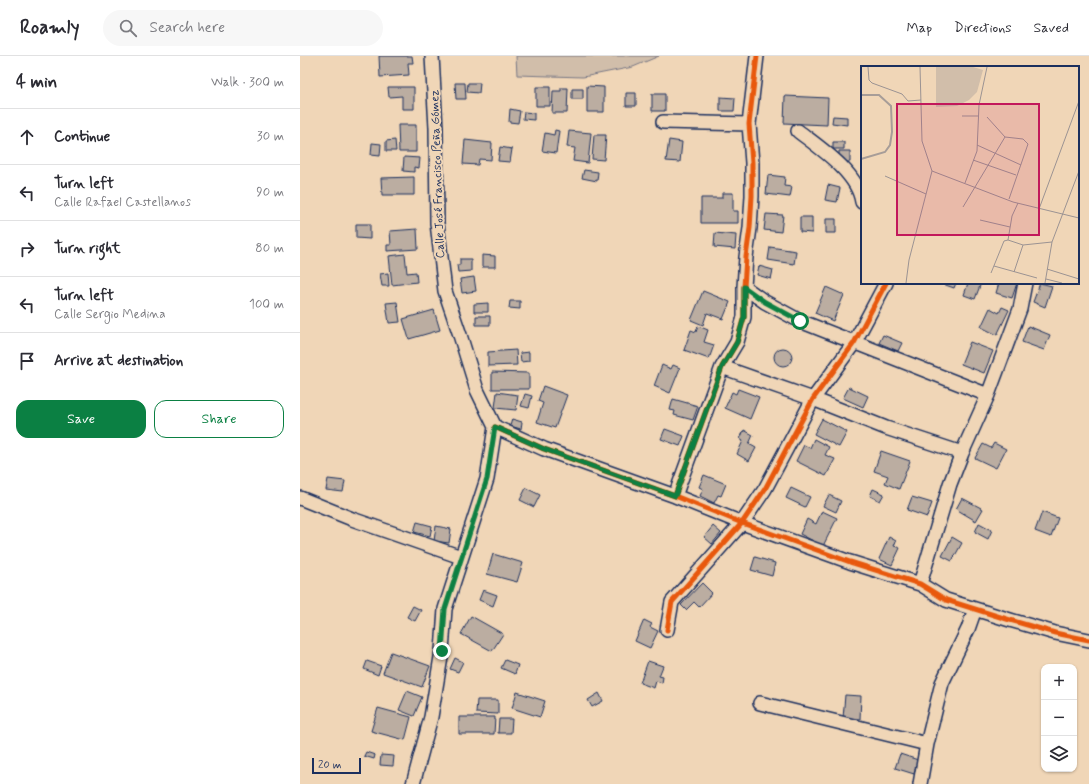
<!DOCTYPE html>
<html lang="en">
<head>
<meta charset="utf-8">
<style>
  :root { --surface:#fff; --page:#f7f7f7; --text:#2b2b33; --muted:#7c7c81; --line:#e1e1e2; --accent:#0b8043 }
  body { margin:0; font-family:Mynerve,sans-serif; background:var(--page); color:var(--text) }
  .controls { position:absolute; right:12px; bottom:12px; display:grid; overflow:hidden; border-radius:8px; box-shadow:0 1px 3px #0004 }
  .controls button { width:36px; height:36px; display:grid; place-items:center; padding:0; border:0; border-bottom:1px solid var(--line); background:var(--surface); color:var(--text); font:20px sans-serif }
  .scale { position:absolute; left:12px; bottom:10px; width:49px; box-sizing:border-box; padding-left:4px; border:2px solid #1b2f5e; border-top:0; font-size:11px; line-height:14px; white-space:nowrap; color:#1b2f5e; -webkit-text-stroke:3px #f0d6b7; paint-order:stroke }
  .stop { position:absolute; width:12px; height:12px; margin:-9px; border:3px solid #0b8043; border-radius:50%; background:#fff }
  .stop.end { background:#0b8043; border-color:#fff; box-shadow:0 1px 4px #0008 }
  .list { margin:0; padding:0; list-style:none }
  h2 { display:flex; justify-content:space-between; align-items:center; height:52px; margin:0; padding:0 16px; font-size:17px }
  h2 small { font-size:13px; font-weight:400; color:var(--muted) }
  .list li { display:grid; grid-template-columns:26px 1fr auto; gap:12px; align-items:center; box-sizing:border-box; height:56px; padding:0 16px; border-top:1px solid var(--line) }
  .list b { display:block; font-size:15px; white-space:nowrap }
  .list p { margin:0; font-size:13px; white-space:nowrap; color:var(--muted) }
  .list em { font-size:13px; font-style:normal; color:var(--muted) }
  .actions { display:flex; gap:8px; padding:12px 16px }
  .actions a { flex:1; padding:9px 0; border:1px solid var(--accent); border-radius:12px; text-align:center; font-size:14px; color:var(--accent) }
  .actions .main { background:var(--accent); color:#fff }
  .icon { flex:none; width:22px; height:22px; fill:none; stroke:currentColor; stroke-width:2; stroke-linecap:round; stroke-linejoin:round }
  .map { position:relative; flex:none; width:789px; height:728px; overflow:hidden }
  header { display:flex; align-items:center; gap:24px; box-sizing:border-box; height:56px; padding:0 20px; background:var(--surface); border-bottom:1px solid var(--line) }
  header strong { font-size:19px }
  nav { display:flex; gap:22px; margin-inline-start:auto; font-size:14px }
  .search { width:280px; height:36px; background:var(--page); display:flex; align-items:center; gap:10px; box-sizing:border-box; padding:0 14px; border-radius:22px; color:var(--muted); font-size:15px }
  main { display:flex }
  aside { flex:1; background:var(--surface) }
  .map>svg:first-child { display:block }
</style>
</head>
<body>
<header>
<strong>Roamly</strong>
<div class="search"><svg class="icon" aria-label="search" viewBox="0 0 24 24"><circle cx="10" cy="10" r="6"/><path d="M15 15l6 6"/></svg>Search here</div>
<nav><a>Map</a><a>Directions</a><a>Saved</a></nav>
</header>
<main>
<aside>
<h2>4 min<small>Walk · 300 m</small></h2>
<ul class="list">
<li><svg class="icon" aria-label="ahead" viewBox="0 0 24 24"><path d="M12 20V5M6 11l6-6 6 6"/></svg><div><b>Continue</b></div><em>30 m</em></li>
<li><svg class="icon" aria-label="left" viewBox="0 0 24 24"><path d="M17 20v-9H6M10 6l-5 5 5 5"/></svg><div><b>Turn left</b><p>Calle Rafael Castellanos</p></div><em>90 m</em></li>
<li><svg class="icon" aria-label="right" viewBox="0 0 24 24"><path d="M7 20v-9h11M14 6l5 5-5 5"/></svg><div><b>Turn right</b></div><em>80 m</em></li>
<li><svg class="icon" aria-label="left" viewBox="0 0 24 24"><path d="M17 20v-9H6M10 6l-5 5 5 5"/></svg><div><b>Turn left</b><p>Calle Sergio Medina</p></div><em>100 m</em></li>
<li><svg class="icon" aria-label="arrive" viewBox="0 0 24 24"><path d="M6 21V4h12l-3 4 3 4H6"/></svg><div><b>Arrive at destination</b></div></li>
</ul>
<div class="actions"><a class="main">Save</a><a>Share</a></div>
</aside>
<div class="map">
<svg width="789" height="728" viewBox="0 0 789 728">
  <rect width="100%" height="100%" fill="#f0d6b7"/>
  <filter id="ink" filterUnits="userSpaceOnUse"><feTurbulence type="fractalNoise" baseFrequency=".025" numOctaves="2"/><feDisplacementMap in="SourceGraphic" scale="8" xChannelSelector="R" yChannelSelector="G"/><feConvolveMatrix kernelMatrix="1 2 1 2 8 2 1 2 1" color-interpolation-filters="sRGB"/></filter>
  <g filter="url(#ink)">
    <path fill="#d1beaa" stroke="#767684" d="M216,0H359L333,11L283,21L217,19Z"/>
    <path fill="#bbada1" stroke="#1b2f5e" d="M79,0H112L113,7H108L109,19L80,21Z
      M155,27H165L166,43H156Z
      M168,27H180L179,37L167,36Z
      M287,30L304,31V56H287Z
      M88,31H114V53H102V40L89,41Z
      M236,31H250V50H236Z
      M261,32H268L267,57H252L253,35H261Z
      M272,33H283V43H272Z
      M326,37H336V50H326Z
      M352,38H365V55H352Z
      M485,40L528,42L527,69L484,67Z
      M420,41L435,42L434,55H420Z
      M210,53L220,55L218,67L209,66Z
      M224,56L234,57V64L223,63Z
      M533,60L547,61V69L532,67Z
      M98,69H116V96H99Z
      M255,74L259,75L256,97L242,95L245,77L254,79Z
      M269,75L291,77L288,107L273,105L275,92L267,91Z
      M294,79H306L304,104L292,103Z
      M95,84L96,95H86V85Z
      M165,84L192,87L191,104L179,103L178,109L163,108Z
      M369,84L382,86L380,106L366,105Z
      M533,86H544V93H533Z
      M72,87L81,88L80,100L71,99Z
      M200,91L212,93L210,106L198,105Z
      M539,95H550V106H539Z
      M104,101L120,102L119,112L114,111V116L103,115Z
      M284,114L298,116L297,125L282,122Z
      M468,119L485,121L484,130L492,131L490,141L466,138Z
      M114,121V139H82L81,122Z
      M528,129L540,132L537,146L525,144Z
      M422,137H433V155H438V167H401V142H422Z
      M466,158L483,159L481,176L464,174Z
      M500,161H512V177L500,176Z
      M526,163H536V177H526Z
      M56,168H70V183L56,182Z
      M117,173L118,193L87,195V189H91L90,175Z
      M415,177L436,179L435,193L414,191Z
      M470,191L496,195L494,208L468,204Z
      M105,198L107,217L116,216L117,226L92,229L89,200Z
      M182,199L195,200V211H182Z
      M160,203H171V215L158,216L157,209H160Z
      M459,210L473,214L471,223L457,219Z
      M88,217L89,230H82L80,218Z
      M174,221L176,235L162,237L160,223Z
      M640,227H656L654,232Z
      M668,227H681L675,243L664,239Z
      M699,227H717L712,242L696,237Z
      M740,227L752,230L745,251L733,246Z
      M526,231L544,239L533,265L515,257Z
      M403,235L430,246L423,263L407,257L403,269L391,264Z
      M210,245H220V253L209,252Z
      M97,246L100,266L89,267L86,247Z
      M188,247V256H174V248Z
      M702,251L709,254L697,279L681,271L690,252L699,257Z
      M134,254L140,274L109,283L103,263Z
      M176,260H190V269H176Z
      M398,270L408,274L404,286L414,289L409,303L384,294L391,274L396,276Z
      M728,270L750,279L744,294L722,286Z
      M583,279L602,287L598,295L579,287Z
      M670,286L693,295L684,317L661,308Z
      M474 301a9 9 0 1 1 18 0a9 9 0 1 1-18 0Z
      M216,294L217,309L188,310V296Z
      M229,296V305L221,306L220,297Z
      M362,309L371,313L373,309L380,312L370,337L354,330Z
      M192,316L229,317V333H192Z
      M243,330L267,339L255,372L237,366L243,347L238,345Z
      M549,331L568,340L563,351L543,342Z
      M438,333L459,341L450,363L425,352L432,336L436,338Z
      M197,336L218,339L216,354L195,352Z
      M225,338L232,340L229,352L221,350Z
      M373,343L398,350L393,364L374,359L375,355L370,354Z
      M212,363L222,366L221,373L210,370Z
      M522,363L547,376L539,391L514,378Z
      M365,373L384,380L380,390L361,383Z
      M444,374L453,379L449,388L456,392L449,405L437,398L443,385L440,383Z
      M514,383L529,391L525,399L535,403L526,420L496,405L504,389L510,392Z
      M694,387L706,393L696,412L675,402L683,388L691,392Z
      M581,395L610,405L599,433L585,427L588,420L574,415Z
      M404,419L426,428L421,440L418,439L414,447L400,440L403,433L399,431Z
      M28,423L45,425L43,436L26,434Z
      M226,432L240,439L234,451L220,444Z
      M491,432L510,441L505,451L486,442Z
      M573,433L584,438L580,445L570,440Z
      M529,439L541,445L536,456L523,450Z
      M612,441L632,447L627,461L607,454Z
      M662,442L683,453L676,465L656,453Z
      M522,455L537,462L523,490L500,478L507,463L516,468Z
      M742,456L758,462L751,481L735,475Z
      M117,466L132,470L130,480L114,476Z
      M679,467L692,474L688,483L675,476Z
      M136,470L151,473L149,487L134,485Z
      M413,470L421,477L412,488L404,481Z
      M589,481L596,485L594,490L600,492L592,509L579,503Z
      M652,481L662,487L652,505L642,500Z
      M193,498L223,507L217,526L187,518Z
      M455,501L475,507L472,520L451,514Z
      M402,527L412,537L399,551L394,546L386,554L381,549Z
      M183,534L197,539L193,550L179,544Z
      M113,550L121,554L115,565L107,561Z
      M171,560L203,578L192,595L161,578Z
      M344,564L352,568L350,571L358,575L350,592L335,585Z
      M91,596L130,610L122,631L83,617Z
      M155,602L163,606L158,616L150,613Z
      M205,604L218,609L215,618L201,612Z
      M67,605L81,610L78,619L64,613Z
      M348,605L363,610L359,620L363,621L362,627L356,625L354,632L340,627Z
      M107,635L122,641L114,660L99,654Z
      M217,636L245,645L240,661L212,652Z
      M299,637L303,645L292,651L288,644Z
      M545,639L561,640L560,663L543,662Z
      M177,644H198V658L176,657Z
      M78,652L111,661L105,684L71,675Z
      M159,661H195L194,678H159Z
      M199,663H212L211,677H198Z
      M66,696L75,699L74,703L64,700Z
      M600,698L618,704L614,718L595,712Z
      M81,699L94,700L93,710L80,709Z"/>
    <g fill="none" stroke-linecap="round" stroke-linejoin="round">
      <g stroke="#1b2f5e" stroke-width="16">
        <path id="street" d="M132,0L136,72L137,167L145,235L160,279L177,334L195,371
          M363,66L449,68
          M498,75C520,92 558,117 562,146
          M444,231L465,246L500,265L688,339
          M422,311L513,343L586,372L662,397
          M195,371L244,393L375,440L442,467L550,506L620,528L646,544L710,564L755,577L789,584
          M375,440L422,311L437,286L444,261V231L446,201L450,172L452,140V107L449,68L457,0
          M0,442L52,463L161,501
          M620,528L650,428L662,397L688,339L720,253L725,227
          M367,574L372,546L442,467L465,433L513,343L554,287L586,227
          M460,647L627,688
          M113,728L131,661L142,595L145,553L187,423L195,371
          M620,728L627,688L642,627L668,573L675,553"/>
      </g>
      <use href="#street" stroke="#f0d6b7" stroke-width="13"/>
      <g stroke="#f0d6b7" stroke-width="8">
        <path id="cycleway" d="M195,371L244,393L375,440L442,467L550,506L620,528L646,544L710,564L755,577L789,584
          M375,440L422,311L437,286L444,261V231L446,201L450,172L452,140V107L449,68L457,0
          M367,574L372,546L442,467L465,433L513,343L554,287L586,227"/>
      </g>
      <use href="#cycleway" stroke="#e8590c" stroke-width="5"/>
    </g>
  </g>
  <g fill="none" stroke-linecap="round" stroke-linejoin="round" filter="url(#ink)">
    <path stroke="#0b8043" stroke-width="5" d="M142,595L145,553L187,423L195,371L244,393L375,440L422,311L437,286L444,261V231L465,246L500,265"/>
  </g>
  <g text-anchor="middle" stroke-width="4" stroke-linejoin="round" paint-order="stroke">
    <g font-size="12" fill="#1b2f5e" stroke="#f0d6b7">
      <text transform="translate(137 118) rotate(-92)" y="4">Calle José Francisco Peña Gómez</text>
    </g>
  </g>
  <g transform="translate(561 10)">
    <rect width="218" height="218" fill="#f0d6b7"/>
    <path d="M75,1H112L122,4L116,26L108,34L96,40L75,41Z" fill="#d1beaa"/>
    <path fill="none" stroke="#a79d98" stroke-width="2" d="M0,29H18L30,40L31,66L29,79L24,86L0,93"/>
    <path fill="none" stroke="#9b9393" stroke-width="1" d="M7,1L8,14L11,17L41,28L47,35L60,34M59,1L61,75L71,105M101,50H117M144,71L162,73L167,78L148,133M116,79L160,99M112,94L155,109M71,105L152,136L218,152M24,110L65,128M104,117L116,85L118,39L126,1M157,137L151,150L147,174L162,179L191,176M102,141L144,71L126,51M178,143L218,35M119,154L149,161M133,200L176,212M186,203L218,213M153,206L162,179M130,207L143,175L147,174M185,213L201,217M45,217L48,194L71,105M184,217L191,176L218,105"/>
    <path fill="#c2185b" fill-opacity="0.15" stroke="#c2185b" stroke-width="2" d="M36,38H178V169H36Z"/>
    <rect width="218" height="218" fill="none" stroke="#1b2f5e" stroke-width="2"/>
  </g>
</svg>
<div class="controls">
<button>+</button>
<button>−</button>
<button><svg class="icon" aria-label="layers" viewBox="0 0 24 24"><path d="M12 4l9 5-9 5-9-5zM3 14l9 5 9-5"/></svg></button>
</div>
<div class="scale">20 m</div>
<div class="stop" style="left:500px;top:265px"></div>
<div class="stop end" style="left:142px;top:595px"></div>
</div>
</main>
</body>
</html>
